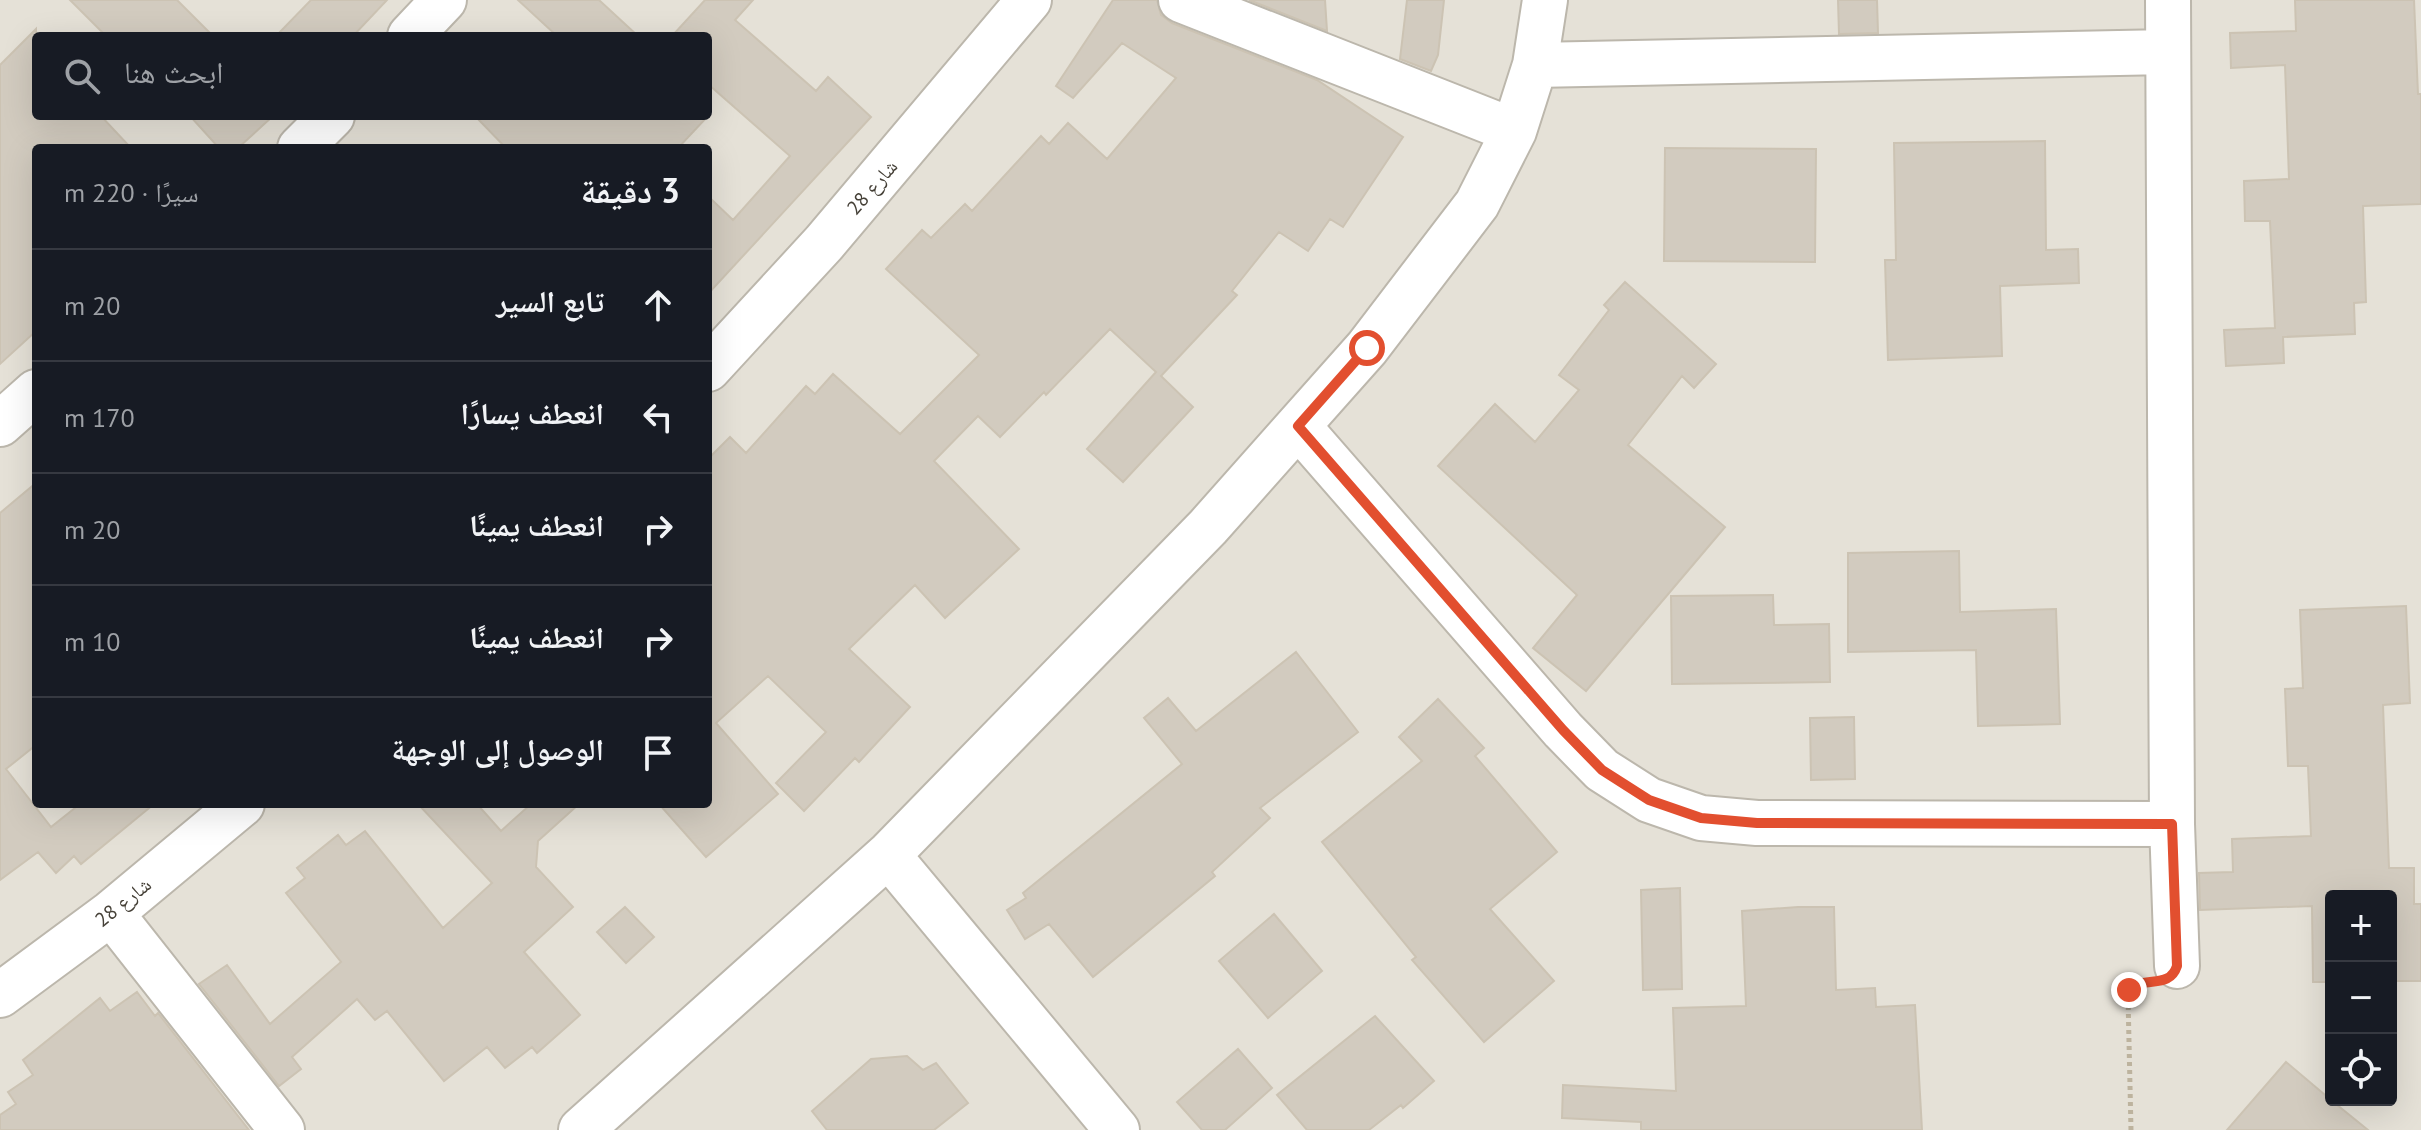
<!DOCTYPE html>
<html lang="ar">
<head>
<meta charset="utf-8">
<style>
  :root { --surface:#171b24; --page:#242831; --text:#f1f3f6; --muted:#9ea1a6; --line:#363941 }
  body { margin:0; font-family:"PT Sans","Noto Naskh Arabic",sans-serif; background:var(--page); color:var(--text); direction:rtl }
  .controls { position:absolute; right:24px; bottom:24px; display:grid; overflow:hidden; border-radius:8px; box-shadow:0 8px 32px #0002 }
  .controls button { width:72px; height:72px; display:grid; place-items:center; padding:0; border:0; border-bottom:2px solid var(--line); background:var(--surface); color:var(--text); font:40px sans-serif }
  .stop { position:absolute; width:24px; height:24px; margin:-18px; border:6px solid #e24f2f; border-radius:50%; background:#fff }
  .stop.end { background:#e24f2f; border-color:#fff; box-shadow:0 2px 8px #0008 }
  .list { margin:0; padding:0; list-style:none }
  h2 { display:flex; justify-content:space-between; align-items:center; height:104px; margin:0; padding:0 32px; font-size:34px }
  h2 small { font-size:26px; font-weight:400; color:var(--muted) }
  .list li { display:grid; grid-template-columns:52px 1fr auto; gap:24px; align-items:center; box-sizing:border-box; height:112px; padding:0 32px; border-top:2px solid var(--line) }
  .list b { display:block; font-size:30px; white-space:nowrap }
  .list em { font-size:26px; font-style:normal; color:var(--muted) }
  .icon { flex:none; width:44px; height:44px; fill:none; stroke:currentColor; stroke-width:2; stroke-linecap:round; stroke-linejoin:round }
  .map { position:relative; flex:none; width:2421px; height:1130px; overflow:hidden; direction:ltr }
  .search { position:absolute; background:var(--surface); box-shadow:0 8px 32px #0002; left:32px; top:32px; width:680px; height:88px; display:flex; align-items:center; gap:20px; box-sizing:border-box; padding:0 28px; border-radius:8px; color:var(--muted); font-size:30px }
  .panel { position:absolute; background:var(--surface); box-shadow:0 8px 32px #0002; left:32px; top:144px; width:680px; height:664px; border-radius:8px; direction:rtl }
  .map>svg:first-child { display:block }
</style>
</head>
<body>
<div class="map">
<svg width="2421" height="1130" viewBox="0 0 2421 1130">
  <rect width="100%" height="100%" fill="#f2efe8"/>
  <path fill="#e5e1d7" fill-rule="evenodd" d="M0,0H2421V1130H0ZM36,36H708V116H36ZM36,148H708V804H36ZM2331,896H2391V1100H2331Z"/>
  <path fill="#d2cbbf" stroke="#ccc3b3" stroke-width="2" d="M70,0H177L213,36H106Z
    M311,0H387L353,36H276Z
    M518,0H599L638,36H557Z
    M705,0H753L735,20L816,91L828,77L871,117L708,294V196L733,220L790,156L708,84V36H672Z
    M1113,0H1157L1161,15L1172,23L1317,80L1403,137L1343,227L1330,219L1308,251L1279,232L1232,291L1237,295L1161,376L1193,407L1123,482L1087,449L1156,372L1110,329L1046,395L1044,392L1000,437L978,416L934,461L1019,549L945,618L915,585L849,649L910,707L859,762L855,758L804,811L776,783L826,732L768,676L716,723L778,794L706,857L659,804H708V459L730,437L746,453L806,386L815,394L833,374L900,434L979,355L886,269L922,230L931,238L965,204L972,211L1041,136L1049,144L1068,123L1107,159L1176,78L1122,43L1073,98L1056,86Z
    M1249,0H1325L1327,31Z
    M1407,0H1444L1438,55L1431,71L1400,59Z
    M1838,0H1877L1878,33L1839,34Z
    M2295,0H2414L2418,94H2421V204L2363,206L2366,302L2354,303L2355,334L2283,337L2284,363L2226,366L2224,330L2275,328L2270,221H2245L2244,181L2289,179L2285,65L2231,68L2230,33L2296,31Z
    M36,29V116H101L131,148H36V331L0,364V65Z
    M190,116H273L238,148H219Z
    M475,116H708L678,148H506Z
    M2045,141L2046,250L2078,249L2079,283L2000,286L2002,356L1888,360L1885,260H1896L1894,143Z
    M1665,148L1816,149L1815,262L1664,261Z
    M1625,282L1716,364L1694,388L1682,376L1628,445L1725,527L1586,691L1533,648L1577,595L1438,466L1495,404L1535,442L1579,390L1559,375L1609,310L1604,305Z
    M36,483V745L6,769L51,827L80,804H154L81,864L74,856L56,873L38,852L0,880V513Z
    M1959,551L1960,612L2056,609L2060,724L1978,726L1976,650L1848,652V553Z
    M1773,595L1774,625L1829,624L1830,682L1672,684L1671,596Z
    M2406,606L2410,703L2383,705L2389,868H2414V904H2421V981H2391V896H2331V982H2313L2312,906L2200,910L2199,873L2233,872L2232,839L2311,836L2308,766H2288L2285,689L2303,688L2300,610Z
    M1296,652L1358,732L1260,808L1270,818L1212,872L1215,876L1093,977L1049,924L1025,939L1007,910L1026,898L1023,893L1182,764L1144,718L1168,698L1196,731Z
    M1438,699L1484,748L1475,756L1557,852L1490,909L1554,981L1484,1042L1412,960L1416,957L1322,842L1422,761L1399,737Z
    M1854,717L1855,779L1811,780L1810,718Z
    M418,804H477L501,831L531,804H579L538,841L536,867L573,907L524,952L580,1015L537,1053L532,1047L505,1068L487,1047L444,1081L387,1011L375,1020L357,999L292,1057L301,1069L279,1086L199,984L227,965L270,1024L341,962L286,893L305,878L297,868L338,835L346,845L365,831L443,928L492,883Z
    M1680,888L1682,989L1643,990L1641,890Z
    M625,907L654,937L626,963L597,932Z
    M1798,907H1834L1836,990L1875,988L1876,1007L1915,1005L1922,1130H1641V1122L1562,1118L1563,1085L1676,1091L1673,1008L1746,1006L1742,911Z
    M1274,914L1322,971L1268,1018L1219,961Z
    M137,992L155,1016L158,1013L249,1130H0V1115L16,1104L8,1092L33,1075L23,1060L100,998L110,1011Z
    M1375,1016L1434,1081L1403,1108L1401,1105L1369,1130H1307L1277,1095Z
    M1238,1049L1272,1088L1225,1130H1202L1177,1102Z
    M907,1056L923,1070L936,1063L968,1103L934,1130H827L812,1111L871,1059Z
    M2286,1062L2331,1100L2368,1130H2227Z"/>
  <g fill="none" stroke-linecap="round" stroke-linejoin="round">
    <g stroke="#bcb7ac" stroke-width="48">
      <path id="minor" d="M1181,0L1514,131
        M2168,0L2172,824L2177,966
        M410,36L444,0
        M1535,65L2168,52
        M300,148L332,116
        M708,369L824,243L1029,0
        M0,424L36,392
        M1298,426L1563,730L1602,770L1649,800L1701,818L1757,823L2172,824
        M888,855L1117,1130
        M111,913L282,1130
        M0,995L111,913L242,804
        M581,1130L888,855L1208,527L1367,348L1477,204L1514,131L1535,65L1545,0"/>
    </g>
    <path stroke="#bdb39e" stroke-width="5" stroke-dasharray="4 4" stroke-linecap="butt" d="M2131,1130L2128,997L2129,990L2140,983"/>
    <use href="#minor" stroke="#fff" stroke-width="44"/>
  </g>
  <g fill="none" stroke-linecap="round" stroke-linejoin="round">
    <path stroke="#e24f2f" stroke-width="10" d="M1367,348L1298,426L1563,730L1602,770L1649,800L1701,818L1757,823L2172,824L2177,966C2169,990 2145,975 2129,990"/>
  </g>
  <g text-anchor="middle" stroke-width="8" stroke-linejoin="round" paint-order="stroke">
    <g font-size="20" fill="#454037" stroke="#fff">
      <text transform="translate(872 187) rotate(-49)" y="7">شارع 28</text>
      <text transform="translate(123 902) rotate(-39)" y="7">شارع 28</text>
    </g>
  </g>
</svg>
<div class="controls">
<button>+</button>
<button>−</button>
<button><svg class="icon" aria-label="locate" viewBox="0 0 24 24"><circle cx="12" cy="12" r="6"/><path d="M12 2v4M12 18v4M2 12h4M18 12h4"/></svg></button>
</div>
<div class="stop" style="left:1367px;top:348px"></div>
<div class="stop end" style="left:2129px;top:990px"></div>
<div class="search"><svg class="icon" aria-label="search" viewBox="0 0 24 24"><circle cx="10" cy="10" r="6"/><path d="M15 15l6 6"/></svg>ابحث هنا</div>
<section class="panel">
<h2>3 دقيقة<small>سيرًا · 220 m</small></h2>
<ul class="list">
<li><svg class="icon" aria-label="ahead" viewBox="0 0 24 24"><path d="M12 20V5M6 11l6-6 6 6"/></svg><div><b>تابع السير</b></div><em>20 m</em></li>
<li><svg class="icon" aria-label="left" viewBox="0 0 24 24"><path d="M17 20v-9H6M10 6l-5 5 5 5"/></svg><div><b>انعطف يسارًا</b></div><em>170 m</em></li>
<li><svg class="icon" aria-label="right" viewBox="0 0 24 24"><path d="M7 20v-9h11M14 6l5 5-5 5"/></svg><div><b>انعطف يمينًا</b></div><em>20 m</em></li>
<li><svg class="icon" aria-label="right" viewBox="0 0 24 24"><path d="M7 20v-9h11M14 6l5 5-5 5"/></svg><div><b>انعطف يمينًا</b></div><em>10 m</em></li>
<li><svg class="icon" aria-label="arrive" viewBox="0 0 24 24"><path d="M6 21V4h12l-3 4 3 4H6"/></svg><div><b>الوصول إلى الوجهة</b></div></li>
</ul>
</section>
</div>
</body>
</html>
